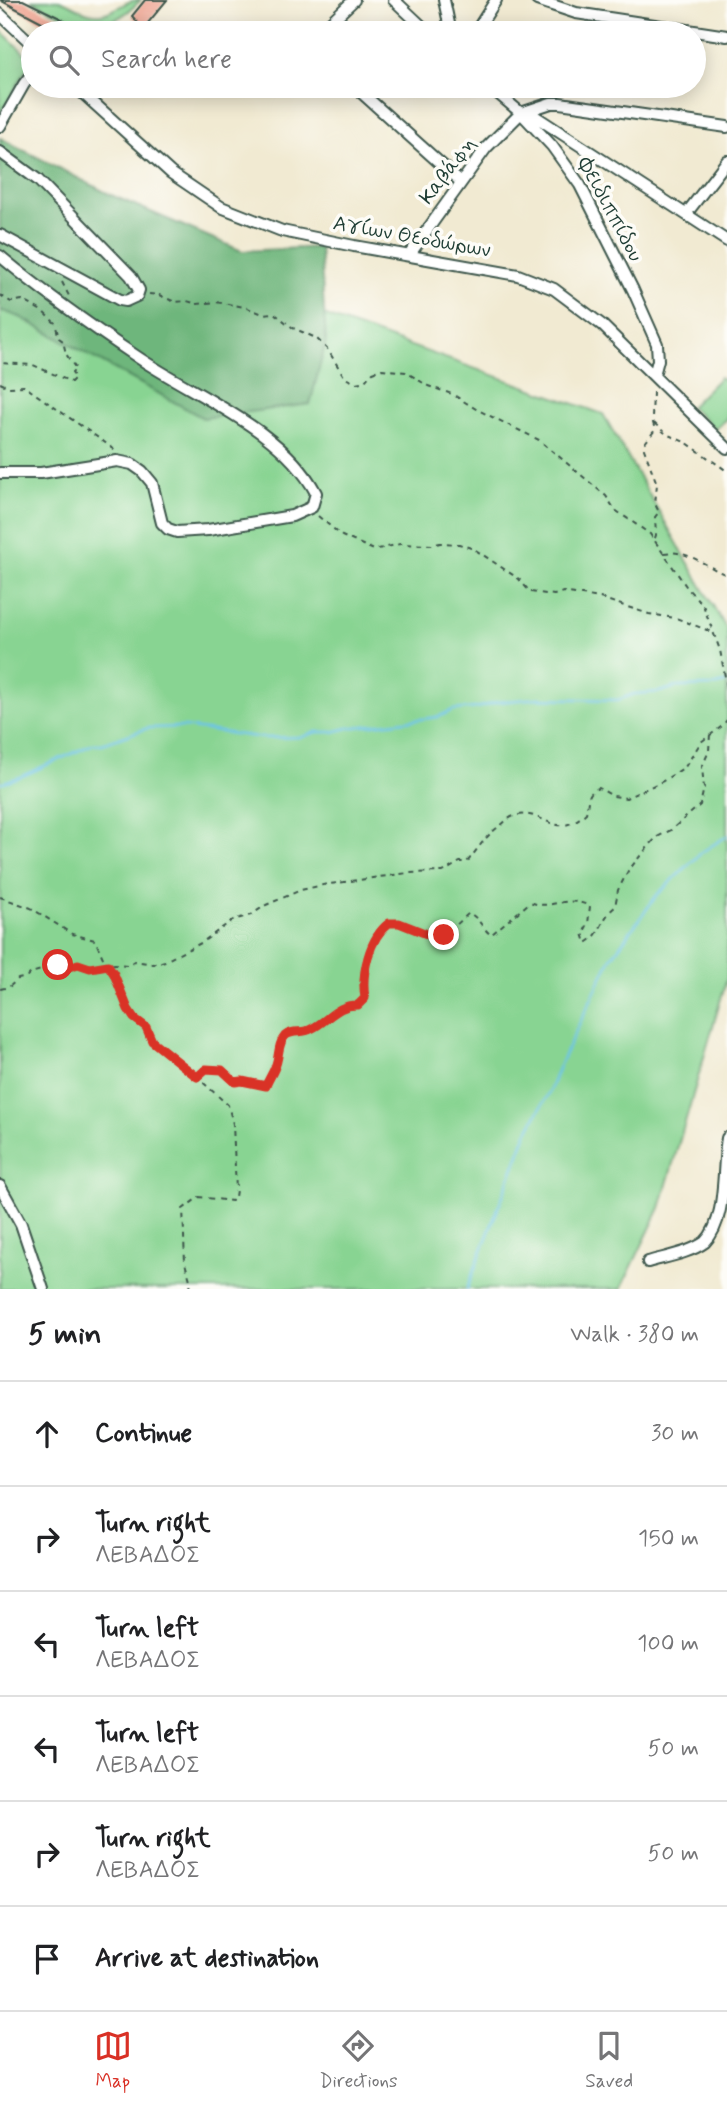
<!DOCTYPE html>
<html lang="en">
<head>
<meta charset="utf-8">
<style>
  :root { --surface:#fff; --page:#f2f2f2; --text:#202124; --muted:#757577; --line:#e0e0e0; --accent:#d93025 }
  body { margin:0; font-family:Mynerve,sans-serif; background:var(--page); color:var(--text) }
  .stop { position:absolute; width:21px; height:21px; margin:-16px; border:5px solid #d93025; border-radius:50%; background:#fff }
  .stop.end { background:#d93025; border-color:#fff; box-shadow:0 2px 7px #0008 }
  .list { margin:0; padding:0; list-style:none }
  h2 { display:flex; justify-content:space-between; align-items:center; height:91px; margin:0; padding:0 28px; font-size:30px }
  h2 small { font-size:23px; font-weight:400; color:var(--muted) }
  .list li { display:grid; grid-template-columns:46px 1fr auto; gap:21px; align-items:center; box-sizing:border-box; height:105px; padding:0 28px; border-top:2px solid var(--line) }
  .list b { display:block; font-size:26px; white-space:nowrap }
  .list p { margin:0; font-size:23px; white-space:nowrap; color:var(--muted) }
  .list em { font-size:23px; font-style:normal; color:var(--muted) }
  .icon { flex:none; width:38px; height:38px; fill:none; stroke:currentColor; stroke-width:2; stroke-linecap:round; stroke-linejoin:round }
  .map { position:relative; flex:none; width:727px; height:1289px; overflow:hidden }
  .search { position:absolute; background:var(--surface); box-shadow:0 4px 18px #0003; left:21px; right:21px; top:21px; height:77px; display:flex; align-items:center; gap:18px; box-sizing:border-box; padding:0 24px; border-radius:38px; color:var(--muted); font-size:26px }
  .sheet { height:721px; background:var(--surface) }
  nav { display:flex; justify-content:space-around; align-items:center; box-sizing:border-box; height:98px; border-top:2px solid var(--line); background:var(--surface); font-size:19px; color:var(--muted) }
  nav a { display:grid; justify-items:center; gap:4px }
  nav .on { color:var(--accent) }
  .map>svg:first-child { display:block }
</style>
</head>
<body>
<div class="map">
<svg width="727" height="1289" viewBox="0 0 727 1289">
  <rect width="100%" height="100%" fill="#fdfcf7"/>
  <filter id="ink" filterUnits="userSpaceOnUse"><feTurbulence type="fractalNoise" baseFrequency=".0143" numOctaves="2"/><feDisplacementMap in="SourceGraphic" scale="14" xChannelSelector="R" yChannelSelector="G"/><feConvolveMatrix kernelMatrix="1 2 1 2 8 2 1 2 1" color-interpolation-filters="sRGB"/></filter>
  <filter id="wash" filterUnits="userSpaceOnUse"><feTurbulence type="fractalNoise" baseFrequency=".00686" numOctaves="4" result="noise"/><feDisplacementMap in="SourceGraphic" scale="28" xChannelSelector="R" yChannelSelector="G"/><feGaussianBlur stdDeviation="1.57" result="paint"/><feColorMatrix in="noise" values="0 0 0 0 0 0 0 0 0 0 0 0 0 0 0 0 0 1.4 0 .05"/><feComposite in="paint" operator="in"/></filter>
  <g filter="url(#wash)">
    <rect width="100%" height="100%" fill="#f1ead2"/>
    <path fill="#88d492" stroke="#548863" stroke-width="2" d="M31,0C40,0 51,0 59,0C74,4 84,16 101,14C117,12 123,0 141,0C98,43 77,23 31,0Z
      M0,30L32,60L0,114Z
      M0,205L216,277L603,414L727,630V978L660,1208L621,1289H0Z
      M720,377L727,382V418L715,429L690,407Z"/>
    <path fill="#6eb67c" stroke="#467a58" stroke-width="2" d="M0,138L109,194L242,251L320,247L326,341L310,404L203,418L20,317L0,310Z"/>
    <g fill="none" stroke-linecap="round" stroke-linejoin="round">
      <path stroke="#6cc3e9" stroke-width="2.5" d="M0,783L20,777L93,744H102L148,728L184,727L264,738L302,737L316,732H332L348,728L438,717L453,710L477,708L497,702L538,698L618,700L634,694L659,692L677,687L713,686L725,683
        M467,1289L527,1133L550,1090L559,1066L611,958L657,895L702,852L727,836"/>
    </g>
    <g id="blocks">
      <path fill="#ed9e8a" d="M0,0H23L64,20L59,31Z
        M145,0H167L143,29L132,16Z"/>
    </g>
  </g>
  <g filter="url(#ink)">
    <use href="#blocks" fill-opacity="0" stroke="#3e574c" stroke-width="2"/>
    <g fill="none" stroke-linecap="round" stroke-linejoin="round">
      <g stroke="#3e574c" stroke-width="14">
        <path id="minor" d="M394,0L429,33
          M444,0L451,33
          M537,0L576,13L727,36
          M0,14L33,45
          M319,33L354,0
          M475,33L496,0
          M75,86L171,173L221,207L282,231L354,246L518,275L554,289L602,325L727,448
          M354,86L461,182
          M489,86L521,113L552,146L580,185L633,290L657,344L658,360L654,375
          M527,111L727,241
          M0,126L24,84L33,72
          M0,152L38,180L131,276L139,290L137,296L126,301L120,300L0,235
          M686,214L727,161
          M410,254L486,148L521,113L551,103H560L727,127
          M0,256C44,293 91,326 139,358C197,397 282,429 316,493L312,507L292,516L208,530L177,532L168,529L162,523L152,483L142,471L132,464L117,461L41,473H0
          M0,1186L21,1224L43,1289
          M648,1262C665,1257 690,1253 705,1242C727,1220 722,1170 727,1138"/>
      </g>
      <path stroke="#3e574c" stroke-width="2" stroke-dasharray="5 5" stroke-linecap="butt" d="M62,282L69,296
        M149,294L159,295L175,302L187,301L197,304L216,302L245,307L263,314L274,313L293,328L316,338L328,350L345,378L356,383L365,381L373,372L382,369L406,372L428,386L452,394L476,409L539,440L556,454L606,496L615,510L650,534L688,589L703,605L720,650L727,687
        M0,295L11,302L22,300L42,311L55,323L59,338L63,341L66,354L76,369L72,373L75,378L71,382L33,365L0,363
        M0,383L9,387L24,386L117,451
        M653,392L652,419L655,430L645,443L644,449L657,484L655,504L659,512L655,517L656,535L654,541
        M654,423L666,434L687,443L727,471
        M318,516L342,536L374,550L400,544L432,545L440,543L459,544L474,549L519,579L530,592L554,595L563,592L600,598L649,614L676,618L712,632
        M664,553C688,549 706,567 727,575
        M0,897L31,908L72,934L95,940L104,960L114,973L134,1018L146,1027L152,1041L197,1077L206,1069L222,1071L235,1082L242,1081L266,1086C268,1080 273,1073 275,1067C280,1056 277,1045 285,1036C292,1029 302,1034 311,1030C328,1021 337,1004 358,1005L365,998C361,973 369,938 389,923L399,924L437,938L453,928L469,913C479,918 482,928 491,935C504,923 517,914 530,902C552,911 564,894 590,906L588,924L583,933L586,943C602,935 601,917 615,907L618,890L628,871L641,855L657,837L671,830L700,805L704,788L702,767L709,751L710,734
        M0,989L9,987L18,979L27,977L31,973L58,965L69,967L78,964L90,968L115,964L128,965L134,961L153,964L165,961L201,943L233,920L251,915L266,905L301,890L323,885L408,873L443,872L460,862H467C479,848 485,836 500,826C505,822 508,818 514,816C545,807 553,843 586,813C589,802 586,792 599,788L613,796L626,798L663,781L685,767L701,742L721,727L727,720
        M190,1289C192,1279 186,1271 185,1261C184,1244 184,1227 183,1209L199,1197L232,1201L235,1197L236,1190L233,1124L228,1105L198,1078"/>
      <use href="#minor" stroke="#fff" stroke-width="10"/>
    </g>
  </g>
  <g fill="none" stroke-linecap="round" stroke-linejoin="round" filter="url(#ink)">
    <path stroke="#d93025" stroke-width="9" d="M58,965L69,967L78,964L90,968L108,965L114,974L128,1009L134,1018L146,1027L152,1041L197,1077L206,1069L222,1070L235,1082L242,1081L266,1086C268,1080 273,1073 275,1067C280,1056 277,1045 285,1036C292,1029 303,1034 311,1029C328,1021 337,1004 358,1005L365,998C361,974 369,938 389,923H399L437,938L444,935"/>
  </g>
  <g text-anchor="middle" stroke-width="7" stroke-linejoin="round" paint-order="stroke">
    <g font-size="21" fill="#1f3d34" stroke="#fdfcf7">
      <text transform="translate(447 170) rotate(-53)" y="7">Καβάφη</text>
      <text transform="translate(611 209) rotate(62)" y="7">Φειδιππίδου</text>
      <text transform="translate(412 236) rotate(10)" y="7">Αγίων Θεοδώρων</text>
    </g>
  </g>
</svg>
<div class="stop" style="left:58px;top:965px"></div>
<div class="stop end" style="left:444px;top:935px"></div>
<div class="search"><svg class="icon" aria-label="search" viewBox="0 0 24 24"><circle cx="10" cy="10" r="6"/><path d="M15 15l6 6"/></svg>Search here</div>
</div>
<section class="sheet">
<h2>5 min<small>Walk · 380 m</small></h2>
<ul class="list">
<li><svg class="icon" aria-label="ahead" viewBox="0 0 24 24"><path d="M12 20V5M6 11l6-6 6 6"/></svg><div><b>Continue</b></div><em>30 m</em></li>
<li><svg class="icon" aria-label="right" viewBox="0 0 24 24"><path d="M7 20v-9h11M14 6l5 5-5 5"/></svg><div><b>Turn right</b><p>ΛΕΒΑΔΟΣ</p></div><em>150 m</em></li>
<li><svg class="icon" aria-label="left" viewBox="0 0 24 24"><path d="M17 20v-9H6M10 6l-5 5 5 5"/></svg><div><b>Turn left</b><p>ΛΕΒΑΔΟΣ</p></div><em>100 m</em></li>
<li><svg class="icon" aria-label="left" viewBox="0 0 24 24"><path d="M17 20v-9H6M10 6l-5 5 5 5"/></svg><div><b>Turn left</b><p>ΛΕΒΑΔΟΣ</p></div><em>50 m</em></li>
<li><svg class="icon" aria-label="right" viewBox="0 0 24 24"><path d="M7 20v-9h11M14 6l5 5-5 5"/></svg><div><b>Turn right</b><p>ΛΕΒΑΔΟΣ</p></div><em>50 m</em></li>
<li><svg class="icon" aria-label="arrive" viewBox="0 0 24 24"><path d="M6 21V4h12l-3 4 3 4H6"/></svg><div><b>Arrive at destination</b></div></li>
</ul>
</section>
<nav>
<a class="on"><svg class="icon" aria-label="map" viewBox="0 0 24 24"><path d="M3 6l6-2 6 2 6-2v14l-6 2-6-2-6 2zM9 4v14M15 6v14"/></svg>Map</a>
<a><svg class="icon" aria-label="directions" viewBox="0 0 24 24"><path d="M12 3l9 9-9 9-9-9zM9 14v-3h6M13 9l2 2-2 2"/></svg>Directions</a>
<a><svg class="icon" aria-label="saved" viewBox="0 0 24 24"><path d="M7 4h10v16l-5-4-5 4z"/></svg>Saved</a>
</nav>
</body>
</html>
